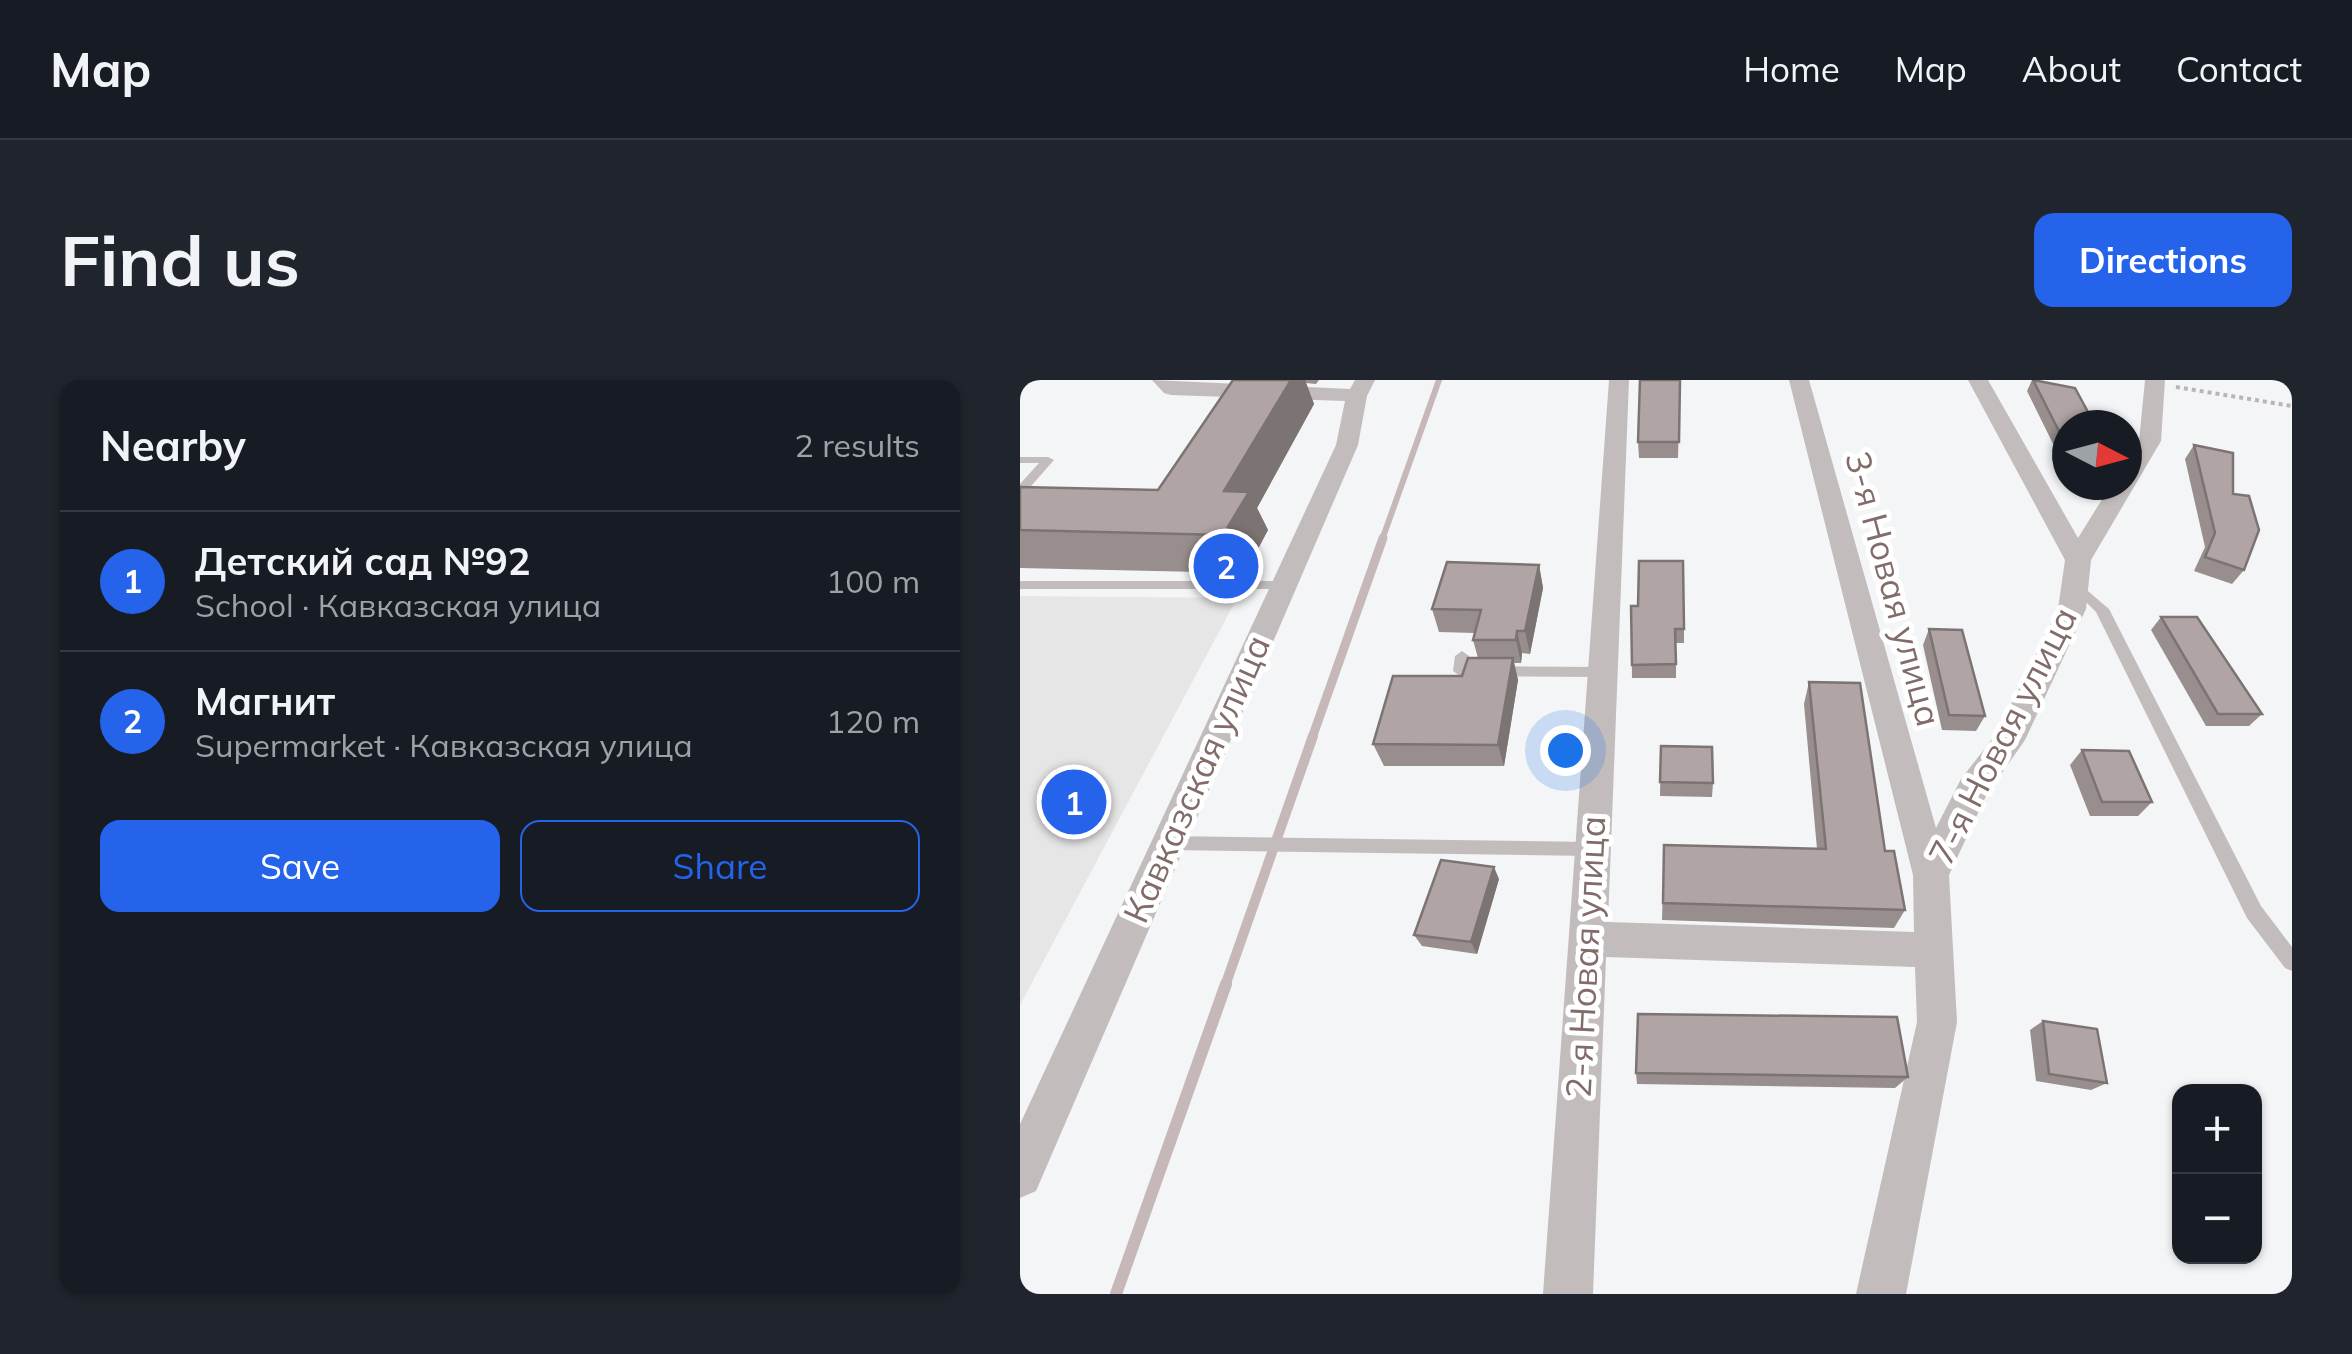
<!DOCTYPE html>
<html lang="en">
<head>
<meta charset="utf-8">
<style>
  :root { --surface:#171b24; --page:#20242c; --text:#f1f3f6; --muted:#9ea1a6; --line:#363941; --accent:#2563eb }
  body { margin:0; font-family:Mulish,sans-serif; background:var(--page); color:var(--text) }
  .controls { position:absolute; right:30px; bottom:30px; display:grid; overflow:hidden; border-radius:20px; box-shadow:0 2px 8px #0004 }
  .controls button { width:90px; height:90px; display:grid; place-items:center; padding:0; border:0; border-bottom:2px solid var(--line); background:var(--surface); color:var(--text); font:50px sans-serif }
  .compass { position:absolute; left:1032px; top:30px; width:90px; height:90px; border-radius:50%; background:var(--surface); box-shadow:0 2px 8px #0004; rotate:96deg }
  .you { position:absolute; left:545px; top:370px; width:35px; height:35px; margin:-25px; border:8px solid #fff; border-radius:50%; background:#1a73e8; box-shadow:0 0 0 15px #1a73e833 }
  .badge { display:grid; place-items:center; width:65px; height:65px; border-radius:50%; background:var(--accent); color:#fff; font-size:32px; font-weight:700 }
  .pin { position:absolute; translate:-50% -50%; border:5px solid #fff; box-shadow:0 2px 10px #0006 }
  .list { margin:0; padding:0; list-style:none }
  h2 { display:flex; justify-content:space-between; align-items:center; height:130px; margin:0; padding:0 40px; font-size:42px }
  h2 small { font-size:32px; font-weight:400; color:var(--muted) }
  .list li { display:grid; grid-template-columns:65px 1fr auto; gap:30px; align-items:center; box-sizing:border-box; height:140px; padding:0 40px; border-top:2px solid var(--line) }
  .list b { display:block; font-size:38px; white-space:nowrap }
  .list p { margin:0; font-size:32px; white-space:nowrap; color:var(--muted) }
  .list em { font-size:32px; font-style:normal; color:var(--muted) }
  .actions { display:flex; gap:20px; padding:30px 40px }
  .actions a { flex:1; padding:22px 0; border:2px solid var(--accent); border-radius:20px; text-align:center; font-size:35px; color:var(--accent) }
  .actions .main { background:var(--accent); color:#fff }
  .map { position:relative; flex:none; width:1272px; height:914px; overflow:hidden; border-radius:20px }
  header { display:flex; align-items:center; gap:60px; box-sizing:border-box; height:140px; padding:0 50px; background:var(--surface); border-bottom:2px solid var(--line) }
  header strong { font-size:48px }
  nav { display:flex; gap:55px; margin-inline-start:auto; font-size:35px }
  .intro { display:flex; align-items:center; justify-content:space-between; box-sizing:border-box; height:240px; padding:0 60px }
  h1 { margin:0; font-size:70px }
  .button { padding:25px 45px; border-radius:20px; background:var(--accent); color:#fff; font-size:35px; font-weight:700 }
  main { display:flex; gap:60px; padding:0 60px }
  aside { flex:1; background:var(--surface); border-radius:20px; box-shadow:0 2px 8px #0004 }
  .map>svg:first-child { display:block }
</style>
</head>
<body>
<header>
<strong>Map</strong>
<nav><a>Home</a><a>Map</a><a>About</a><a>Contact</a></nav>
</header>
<div class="intro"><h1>Find us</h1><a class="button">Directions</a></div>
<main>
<aside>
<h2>Nearby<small>2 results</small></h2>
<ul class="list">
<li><span class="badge">1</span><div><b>Детский сад №92</b><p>School · Кавказская улица</p></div><em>100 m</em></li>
<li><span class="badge">2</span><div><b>Магнит</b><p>Supermarket · Кавказская улица</p></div><em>120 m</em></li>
</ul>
<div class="actions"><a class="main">Save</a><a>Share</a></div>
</aside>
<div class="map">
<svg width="1272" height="914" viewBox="0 0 1272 914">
  <rect width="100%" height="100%" fill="#f4f5f7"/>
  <path fill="#e7e6e7" d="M0,216L217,218L0,625Z"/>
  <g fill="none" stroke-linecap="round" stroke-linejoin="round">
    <path stroke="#c6b8b9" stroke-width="6" d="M362,160L419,0"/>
    <path stroke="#c6b8b9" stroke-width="9" d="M292,358L363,158"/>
    <path stroke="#c6b8b9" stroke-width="10" d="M205,606L293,356"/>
    <path stroke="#c6b8b9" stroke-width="12" d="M96,914L206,604"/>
    <path stroke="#bab5b4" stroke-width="4" stroke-dasharray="4 4" stroke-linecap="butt" d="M1156,7L1272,26"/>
    <path fill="#c3bcbc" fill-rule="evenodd" d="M0,77H28L34,80L4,114L0,115V104L19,83H0Z
      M1055,200L1089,229L1241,526L1272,567V591L1265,588L1227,538L1076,232L1048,204Z
      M0,201H265L272,205L265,209H0Z
      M442,271L449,276L448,286L580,287L587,292L580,297L440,296L433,291L435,276Z
      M149,456L571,462L577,464L580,469L577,474L571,476L149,470L143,468L140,463L143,458Z"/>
    <path fill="#c3bcbc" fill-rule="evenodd" d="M132,0L330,9L335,0H355L347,16L338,65L16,811L0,818V744L316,65L325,21L151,15L144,13Z
      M589,0H609L588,542L894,552L893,495L769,0H789L916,448L941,399L977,353L1038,229L1045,180L948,0H968L1058,158L1091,105H1107V80L1119,61L1125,0H1145L1141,61L1071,180L1066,229L1005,360L966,416L929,495L937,642L886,914H836L897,642L895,587L586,577L573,914H523Z"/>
  </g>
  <path fill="#978e8d" d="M213,0H299L296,4L286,3L294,24L237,128L248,150L225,193L0,188V107L138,110Z
    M660,0L658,78H619L618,62Z
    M1012,0L1047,45V84H1043L1007,11Z
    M1174,65L1213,114L1224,190L1212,204L1174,191L1185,167L1165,79Z
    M519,185L523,208L510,274L502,273L501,283H494L498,300L484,386H364L353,364L442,296L458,278L453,260L455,253L419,252L412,229Z
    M611,226L664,249V263H656V298H612Z
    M1141,237L1242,334L1229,346H1186L1131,250Z
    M909,249L965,336L956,351L922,350L903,265Z
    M789,302L865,471L885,530L874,548L642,540L644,465L797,469L784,324Z
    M641,366L693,403L692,417L640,416Z
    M1062,370L1132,422L1118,436H1070L1050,385Z
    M479,499L457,574L402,566L394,555Z
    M1023,641L1087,703L1071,710L1016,701L1010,650Z
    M616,693L888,697L875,708L617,704Z"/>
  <path fill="#7b7473" d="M271,0H285L294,24L237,128L248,150L225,193L203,155L204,111Z
    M519,185L523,208L510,274L505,251Z
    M497,251L502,273L501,283L496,260Z
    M493,278L498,300L484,386L478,365Z
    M474,487L479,499L457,574L451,562Z"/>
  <path fill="#b0a5a4" stroke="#7b7473" stroke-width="2.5" d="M213,0H271L204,111L229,112L203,155L0,150V107L138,110Z
    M620,0H660L659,62H618Z
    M1013,0L1055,8L1075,45H1047V67Z
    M1174,65L1213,73V114L1229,116L1239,150L1224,190L1185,177L1195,153Z
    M619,181H663L664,249H655L656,284L612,285L611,226H618Z
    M427,182L519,185L505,251H497L496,260H453L461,230L412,229Z
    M1141,237H1177L1242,334H1198Z
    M909,249L942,250L965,336L929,335Z
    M448,278H493L478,365L353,364L373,296H442Z
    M789,302L840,303L865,471H874L885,530L643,523L644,465L806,469Z
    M641,366L692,367L693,403L640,402Z
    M1062,370L1109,371L1132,422H1082Z
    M421,480L474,487L451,562L394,555Z
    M618,634L877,637L888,697L616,693Z
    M1023,641L1077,649L1087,703L1029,694Z"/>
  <g text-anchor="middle" stroke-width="10" stroke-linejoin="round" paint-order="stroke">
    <g font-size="35" fill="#826c69" stroke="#fff">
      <text transform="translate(873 209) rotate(75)" y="12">3-я Новая улица</text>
      <text transform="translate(983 356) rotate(-63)" y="12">7-я Новая улица</text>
      <text transform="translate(177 399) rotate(-66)" y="12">Кавказская улица</text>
      <text transform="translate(566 577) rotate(-87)" y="12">2-я Новая улица</text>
    </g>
  </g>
</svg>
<div class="controls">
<button>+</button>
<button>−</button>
</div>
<svg class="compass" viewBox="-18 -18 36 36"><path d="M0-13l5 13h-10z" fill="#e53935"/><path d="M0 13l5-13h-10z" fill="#9ea1a6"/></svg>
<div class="you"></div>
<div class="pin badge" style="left:54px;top:422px">1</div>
<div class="pin badge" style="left:206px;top:186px">2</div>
</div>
</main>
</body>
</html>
